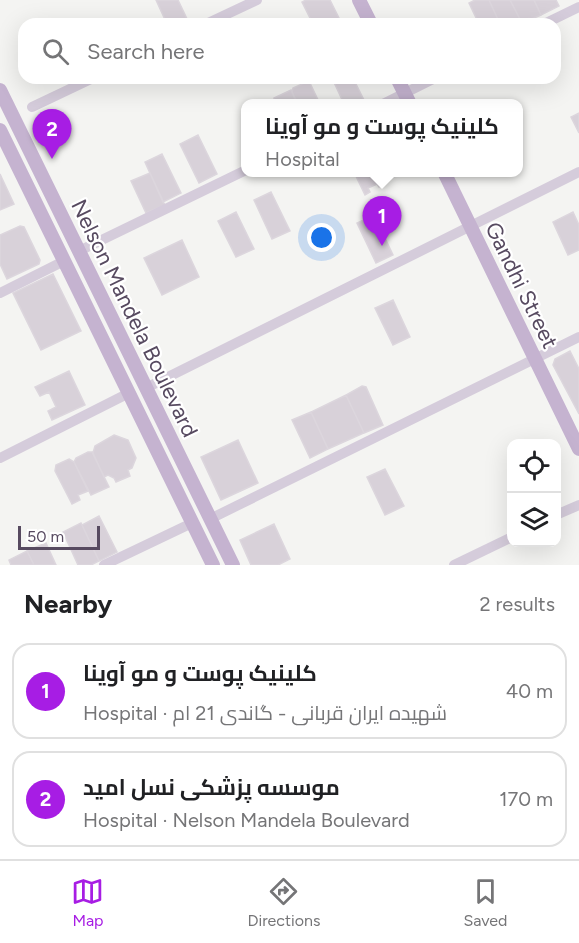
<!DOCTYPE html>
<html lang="en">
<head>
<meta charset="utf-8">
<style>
  :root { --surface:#fff; --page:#f2f2f2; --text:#202124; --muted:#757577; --line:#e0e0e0; --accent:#a71de4 }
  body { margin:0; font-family:Figtree,Cairo,sans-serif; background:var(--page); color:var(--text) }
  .controls { position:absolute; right:18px; bottom:18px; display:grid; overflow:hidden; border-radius:12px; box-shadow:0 6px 24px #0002 }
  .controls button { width:54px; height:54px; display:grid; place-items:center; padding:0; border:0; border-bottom:2px solid var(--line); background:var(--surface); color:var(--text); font:30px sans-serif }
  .scale { position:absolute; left:18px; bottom:15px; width:82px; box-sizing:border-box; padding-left:6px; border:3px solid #574a60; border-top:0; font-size:16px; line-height:21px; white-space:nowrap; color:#574a60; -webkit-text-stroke:4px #fff; paint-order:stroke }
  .you { position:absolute; left:322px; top:238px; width:21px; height:21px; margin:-15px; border:4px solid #fff; border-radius:50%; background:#1a73e8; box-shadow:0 0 0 9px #1a73e833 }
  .badge { display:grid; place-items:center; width:39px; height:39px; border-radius:50%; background:var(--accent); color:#fff; font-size:20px; font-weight:700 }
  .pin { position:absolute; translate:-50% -50px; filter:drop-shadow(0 2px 3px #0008) }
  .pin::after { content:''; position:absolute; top:32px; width:21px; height:18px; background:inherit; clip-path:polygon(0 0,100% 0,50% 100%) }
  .popup { position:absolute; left:241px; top:99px; width:282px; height:78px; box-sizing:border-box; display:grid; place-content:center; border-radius:12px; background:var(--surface); filter:drop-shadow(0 2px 4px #0005); font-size:20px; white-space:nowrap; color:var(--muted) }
  .popup b { font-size:22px; color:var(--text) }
  .popup::after { content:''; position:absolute; left:50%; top:100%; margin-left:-12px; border:12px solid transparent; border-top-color:var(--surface) }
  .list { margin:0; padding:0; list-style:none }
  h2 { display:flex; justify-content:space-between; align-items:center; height:78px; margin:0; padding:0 24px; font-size:26px }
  h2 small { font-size:20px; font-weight:400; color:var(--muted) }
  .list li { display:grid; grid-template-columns:39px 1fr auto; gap:18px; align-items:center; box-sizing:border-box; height:96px; margin:0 12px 12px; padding:0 12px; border:2px solid var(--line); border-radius:18px }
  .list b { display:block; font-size:22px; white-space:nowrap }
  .list p { margin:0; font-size:20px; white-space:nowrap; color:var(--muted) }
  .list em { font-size:20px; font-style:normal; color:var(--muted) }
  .icon { flex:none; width:33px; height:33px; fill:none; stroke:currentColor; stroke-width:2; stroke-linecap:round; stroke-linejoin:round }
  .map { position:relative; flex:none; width:579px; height:565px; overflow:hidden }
  .search { position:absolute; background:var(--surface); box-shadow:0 6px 24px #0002; left:18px; right:18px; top:18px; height:66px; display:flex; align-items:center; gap:15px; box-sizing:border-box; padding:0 21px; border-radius:18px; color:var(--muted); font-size:22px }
  .sheet { height:294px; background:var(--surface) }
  nav { display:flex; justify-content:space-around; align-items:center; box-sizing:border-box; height:84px; border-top:2px solid var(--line); background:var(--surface); font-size:16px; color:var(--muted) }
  nav a { display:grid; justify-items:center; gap:3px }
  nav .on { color:var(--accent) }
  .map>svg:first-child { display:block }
</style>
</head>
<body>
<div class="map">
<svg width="579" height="565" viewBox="0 0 579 565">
  <rect width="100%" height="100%" fill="#f4f4f2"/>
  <path fill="#d8d1d9" stroke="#dcd6dd" stroke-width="1.5" d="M156,0H178L189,23L167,24Z
    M306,0H330L342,24H313L302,2Z
    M475,0H489L500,24H479L469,3Z
    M489,0H510L522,23L500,24Z
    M510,0H534L541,15L522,23Z
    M534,0H556L559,6L541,15Z
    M332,78H353L365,102L344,104Z
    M309,81L320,104H298L292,92L293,88Z
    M291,90L297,104H274V98Z
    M579,113V133L571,117Z
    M198,135L217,174L199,183L180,144Z
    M162,154L181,193L163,202L145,162Z
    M354,172H377L383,185L379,187L377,184L368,188L370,192L365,195Z
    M150,173L165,205L146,213L131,181Z
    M0,174L14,204L0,210Z
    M271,192L290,231L272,239L254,200Z
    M236,212L254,249L236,257L218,221Z
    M573,212L579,225V250L568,255L553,222Z
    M374,215L393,255L376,263L357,223Z
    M20,226L24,227L40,260L39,264L7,279L0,264V235Z
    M182,240L199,277L162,295L144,258Z
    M53,274L81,331L41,350L13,293Z
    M393,300L410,337L393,345L375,308Z
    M570,351L579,369V414L553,365L555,359Z
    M69,371L85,405L52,420L48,411L56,407L49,392L40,396L35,387Z
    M362,386L366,387L383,425L364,433L346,395Z
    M346,395L364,433L328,449L311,412Z
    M311,412L328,449L310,458L292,420Z
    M114,435L128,440L136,458L132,468L128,470L130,476L116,482L114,478L108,475L104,477L93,453L95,446Z
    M238,440L258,483L221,500L201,457Z
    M88,452H92L109,487L91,495L74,462L76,458Z
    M69,459L74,462L88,491L78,495L80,500L72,504L55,471L56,465Z
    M385,469L404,506L385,515L367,477Z
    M99,516L117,552L99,561L82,525Z
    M81,523L99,561L91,565H78L63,532Z
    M274,524L290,559L278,565H251L240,540Z
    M46,543L56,565H34L27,551Z
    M27,551L34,565H11L9,560Z"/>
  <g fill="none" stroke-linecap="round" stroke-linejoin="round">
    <path stroke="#d5ccdb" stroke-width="10" d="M206,24L257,0
      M544,24L579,7
      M383,104L435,78
      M32,107L93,78
      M79,251L246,170
      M0,293L64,261
      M146,388L579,172
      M0,458L129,393
      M556,515L579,505
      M210,519L579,337
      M104,565L192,523
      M454,565L512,537"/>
    <path stroke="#c5b3d0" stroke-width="14" d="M359,0L371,24
      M397,78L410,104
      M0,90L233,565
      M0,130L213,565
      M444,172L579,449"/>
  </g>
  <g text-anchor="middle" stroke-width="4.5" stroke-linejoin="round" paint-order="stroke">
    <g font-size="22" fill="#574a60" stroke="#fff">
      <text transform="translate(522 285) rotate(64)" y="8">Gandhi Street</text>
      <text transform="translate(135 318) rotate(64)" y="8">Nelson Mandela Boulevard</text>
    </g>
  </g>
</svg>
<div class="controls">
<button><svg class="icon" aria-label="locate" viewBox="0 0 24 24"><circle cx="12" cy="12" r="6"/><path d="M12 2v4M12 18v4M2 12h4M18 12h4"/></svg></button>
<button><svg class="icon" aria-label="layers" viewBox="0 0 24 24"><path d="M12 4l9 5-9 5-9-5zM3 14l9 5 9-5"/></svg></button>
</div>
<div class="scale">50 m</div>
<div class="you"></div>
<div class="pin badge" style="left:382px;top:246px">1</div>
<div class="popup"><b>کلینیک پوست و مو آوینا</b>Hospital</div>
<div class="pin badge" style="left:52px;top:159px">2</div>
<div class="search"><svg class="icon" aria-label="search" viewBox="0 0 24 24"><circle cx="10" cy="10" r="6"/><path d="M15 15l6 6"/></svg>Search here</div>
</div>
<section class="sheet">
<h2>Nearby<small>2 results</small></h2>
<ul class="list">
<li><span class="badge">1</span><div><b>کلینیک پوست و مو آوینا</b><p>Hospital · شهیده ایران قربانی - گاندی 21 ام</p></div><em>40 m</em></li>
<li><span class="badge">2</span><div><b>موسسه پزشکی نسل امید</b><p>Hospital · Nelson Mandela Boulevard</p></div><em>170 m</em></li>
</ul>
</section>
<nav>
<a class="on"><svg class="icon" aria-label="map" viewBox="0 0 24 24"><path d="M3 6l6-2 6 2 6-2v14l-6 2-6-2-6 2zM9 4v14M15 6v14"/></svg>Map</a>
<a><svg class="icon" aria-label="directions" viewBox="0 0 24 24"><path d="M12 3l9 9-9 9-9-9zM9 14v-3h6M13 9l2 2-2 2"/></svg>Directions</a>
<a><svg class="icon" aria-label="saved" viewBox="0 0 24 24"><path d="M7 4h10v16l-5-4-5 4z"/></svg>Saved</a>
</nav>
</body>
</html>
